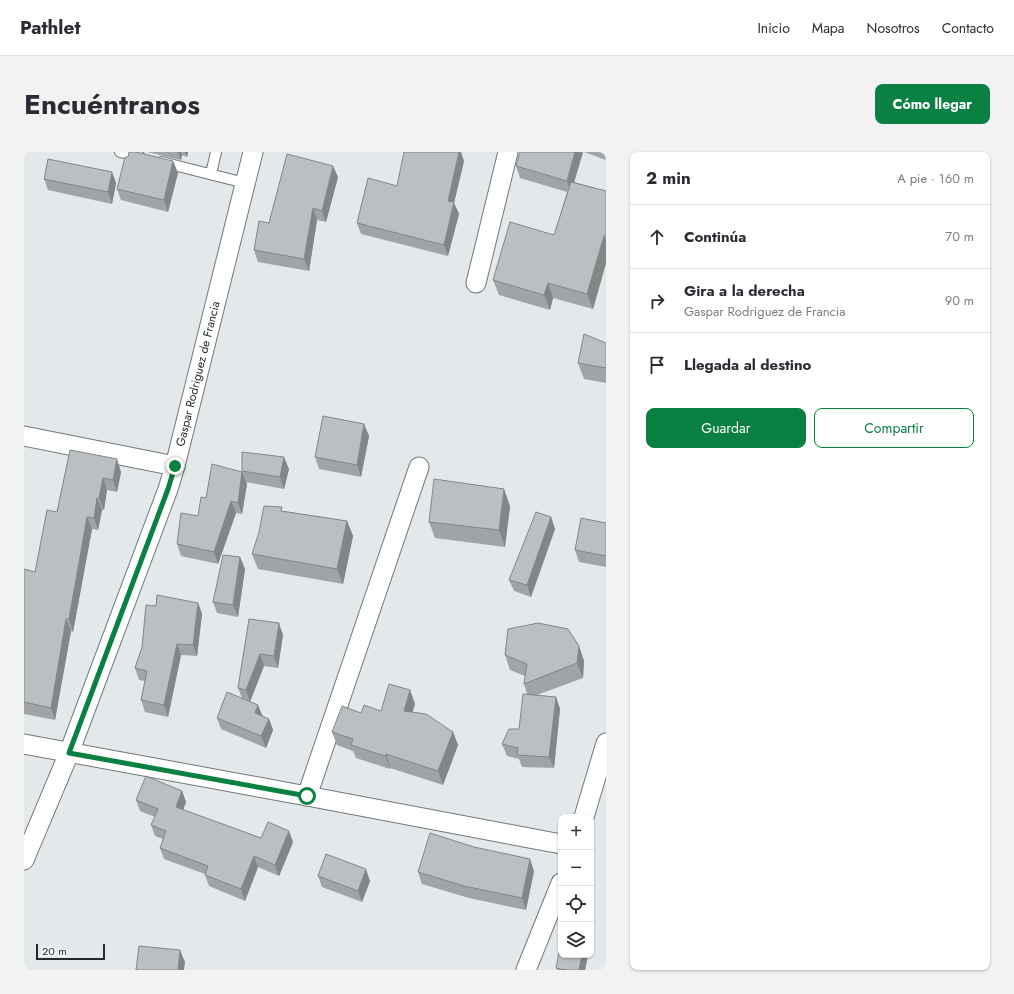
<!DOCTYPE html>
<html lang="es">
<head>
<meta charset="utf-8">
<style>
  :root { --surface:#fff; --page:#f2f2f3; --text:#2b2b33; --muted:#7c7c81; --line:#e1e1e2; --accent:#0b8043 }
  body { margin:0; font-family:Jost,sans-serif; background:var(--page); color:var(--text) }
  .controls { position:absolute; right:12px; bottom:12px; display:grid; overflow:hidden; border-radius:8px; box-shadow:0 1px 3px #0004 }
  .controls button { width:36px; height:36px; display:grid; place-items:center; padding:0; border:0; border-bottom:1px solid var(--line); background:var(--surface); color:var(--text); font:20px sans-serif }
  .scale { position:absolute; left:12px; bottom:10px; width:69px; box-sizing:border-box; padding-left:4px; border:2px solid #262829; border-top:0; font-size:11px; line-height:14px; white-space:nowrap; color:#262829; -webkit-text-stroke:3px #f0f5f7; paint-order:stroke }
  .stop { position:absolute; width:12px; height:12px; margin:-9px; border:3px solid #0b8043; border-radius:50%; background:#fff }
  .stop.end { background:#0b8043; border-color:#fff; box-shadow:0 1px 4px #0008 }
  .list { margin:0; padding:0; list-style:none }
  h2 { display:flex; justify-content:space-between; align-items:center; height:52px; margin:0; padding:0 16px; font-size:17px }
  h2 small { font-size:13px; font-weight:400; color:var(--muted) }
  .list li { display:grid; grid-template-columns:26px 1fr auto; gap:12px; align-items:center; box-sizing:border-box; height:64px; padding:0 16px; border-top:1px solid var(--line) }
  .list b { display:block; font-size:15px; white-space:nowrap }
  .list p { margin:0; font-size:13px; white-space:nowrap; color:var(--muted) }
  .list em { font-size:13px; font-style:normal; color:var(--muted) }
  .actions { display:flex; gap:8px; padding:12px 16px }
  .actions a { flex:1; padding:9px 0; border:1px solid var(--accent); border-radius:8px; text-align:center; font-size:14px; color:var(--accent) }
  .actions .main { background:var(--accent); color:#fff }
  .icon { flex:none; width:22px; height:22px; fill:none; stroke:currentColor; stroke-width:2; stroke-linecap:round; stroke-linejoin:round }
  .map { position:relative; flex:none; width:582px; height:818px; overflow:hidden; border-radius:8px }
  header { display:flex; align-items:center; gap:24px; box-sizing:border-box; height:56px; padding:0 20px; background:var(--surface); border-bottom:1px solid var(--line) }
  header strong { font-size:19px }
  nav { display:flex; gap:22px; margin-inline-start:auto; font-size:14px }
  .intro { display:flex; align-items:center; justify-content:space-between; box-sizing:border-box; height:96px; padding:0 24px }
  h1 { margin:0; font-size:28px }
  .button { padding:10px 18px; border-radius:8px; background:var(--accent); color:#fff; font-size:14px; font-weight:700 }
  main { display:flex; gap:24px; padding:0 24px }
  aside { flex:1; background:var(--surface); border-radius:8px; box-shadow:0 1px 3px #0004 }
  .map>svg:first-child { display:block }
</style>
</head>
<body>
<header>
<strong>Pathlet</strong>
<nav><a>Inicio</a><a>Mapa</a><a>Nosotros</a><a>Contacto</a></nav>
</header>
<div class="intro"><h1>Encuéntranos</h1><a class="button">Cómo llegar</a></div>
<main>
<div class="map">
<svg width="582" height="818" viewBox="0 0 582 818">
  <rect width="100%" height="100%" fill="#e3e8ea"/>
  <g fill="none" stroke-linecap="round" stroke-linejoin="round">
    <g stroke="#73787a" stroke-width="12">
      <path id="lane" d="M96,0L116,5
        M138,10L221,31
        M187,22L192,0"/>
    </g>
    <g stroke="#73787a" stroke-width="21">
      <g id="street">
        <path d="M452,131L484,0"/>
        <path d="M0,284L151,314"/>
        <path d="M0,592L283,644L537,692"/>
        <path d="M283,644L395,315"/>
        <path d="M560,665L582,591"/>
        <path id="s1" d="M0,708L45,601L144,337L151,314L229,0"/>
        <path d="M502,818L537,731"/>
      </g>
    </g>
    <use href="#lane" stroke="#fff" stroke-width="10"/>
    <use href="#street" stroke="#fff" stroke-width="19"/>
  </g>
  <path fill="#a0a4a6" d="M123,0H164L163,5L158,3L157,8Z
    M559,0L550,30L582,39V111L569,157L529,146L526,158L475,143L469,128L530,83L543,40L496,26L492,14Z
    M560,0H582V8Z
    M104,5L149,9L154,21L144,60L97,48L93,37Z
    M440,9L430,51L435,62L424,104L337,82L333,71L373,34Z
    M88,20L92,31L88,52L24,38L20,27Z
    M314,25L302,70L293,68L285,119L234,110L230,98Z
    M582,191V231L560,227L554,211Z
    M340,272L345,284L337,325L295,317L291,305Z
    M46,298L97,320L93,340L83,338L80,358H78L74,378L68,377L49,480L47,479L31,568L0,562V417L11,420L33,360Z
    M265,317L260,337L222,330L223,332L218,362L212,361L194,412L157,404L153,392L174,364L182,346L218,320V319Z
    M486,354L481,395L411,386L405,370Z
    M259,359L323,369L329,384L319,432L234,417L228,402Z
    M527,365L531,377L507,445L490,439L485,428Z
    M582,371V415L555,410L551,398Z
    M216,405L221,417L214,465L193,461L189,450Z
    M174,451L178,462L173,504L157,503L144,565L121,560L117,548L121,529L115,528L111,516L132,454Z
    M225,467L259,483L254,516L240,514L226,549L239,564L245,567L249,578L242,596L197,577L193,566L218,546L214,536Z
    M555,494L560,509L559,526L513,543L532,545L536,557L530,616L498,615L495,607L483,604L478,592L495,577L503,542L500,532L501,524L486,518L481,503Z
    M386,538L391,552L388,560L429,580L434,593L419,633L366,616V617L332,606L329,599L313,593L308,580L337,561L357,559Z
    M158,639L162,650L159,658L237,686L269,690L255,724L234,715L221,749L185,734L181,723V722L140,707L136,696L139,687L131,684L127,673L131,665L116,659L112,648Z
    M510,719L502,758L445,746L398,732L394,720Z
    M294,724L346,729L338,750L298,735Z
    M537,803H564L561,818H533L532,816Z"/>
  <path fill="#828687" d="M154,0H157L158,3L157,8Z
    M161,0H164L163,5Z
    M435,0H437L440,9L430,51L435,62L424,104L420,93L424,49Z
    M551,0H559L547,41L543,29Z
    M149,9L154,21L144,60L140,48Z
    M309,14L314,25L302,70L298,59Z
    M88,20L92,31L88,52L84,40Z
    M289,56L293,68L285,119L280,107Z
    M580,84L582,88V111L569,157L563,142Z
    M524,131L529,146L526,158L520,143Z
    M340,272L345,284L337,325L333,313Z
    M260,305L265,317L260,337L256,325Z
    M93,307L97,320L93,340L89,328Z
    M218,320L223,332L218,362L214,351Z
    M79,326L83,338L80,358L75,346Z
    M480,337L486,354L481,395L475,378Z
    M73,346L78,358L74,378L70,366Z
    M207,349L212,361L194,412L190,400Z
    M63,365L68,377L49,480L45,467Z
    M527,365L531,377L507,445L503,433Z
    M323,369L329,384L319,432L313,417Z
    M216,405L221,417L214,465L209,453Z
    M174,451L178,462L173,504L169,493Z
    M42,467L47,479L31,568L27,556Z
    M255,471L259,483L254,516L250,504Z
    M153,492L157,503L144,565L140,553Z
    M555,494L560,509L559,526L553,511Z
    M236,502L240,514L226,550L222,538Z
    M386,538L391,552L385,572L380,559Z
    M532,545L536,557L530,616L525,605Z
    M234,553L239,565L231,561Z
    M245,567L249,578L242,596L237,584Z
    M429,580L434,593L419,633L414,619Z
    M362,602L366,616V617L361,604Z
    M158,639L162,650L156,666L152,655Z
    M265,679L269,690L255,724L251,713Z
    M230,704L234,715L221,749L217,737Z
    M506,707L510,719L502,758L498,746Z
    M342,717L346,729L338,750L334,739Z
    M156,798L161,810L160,818H154Z
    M558,803H564L561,818H555Z"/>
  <path fill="#babfc1" stroke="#828687" d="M105,0H112L149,9L140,48L93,37L101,5H104Z
    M380,0H435L424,49L430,50L420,93L333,71L344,26L373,34Z
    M496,0H551L543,29L492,14Z
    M263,2L309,14L298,59L289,56L280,107L230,98L235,69L245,71Z
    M24,7L88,20L84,40L20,27Z
    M547,30L582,39V84H580L563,142L524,131L520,143L469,128L486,70L530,83Z
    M560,182L582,191V216L554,211Z
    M299,264L340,272L333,313L291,305Z
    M46,298L93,307L89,328L79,326L75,346H73L70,366L63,365L45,467H42L27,556L0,550V417L11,420L23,358L33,360Z
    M218,300L260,305L256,325L218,319Z
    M188,312L218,320L214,351L207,349L190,400L153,392L157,361L174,364L177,345L182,346Z
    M410,327L480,337L475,378L405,370Z
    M240,354L258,355L257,359L323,369L313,417L228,402L235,380Z
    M512,360L527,365L503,433L485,428Z
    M557,366L582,371V404L551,398Z
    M199,403L216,405L209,453L189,450Z
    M133,443L174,451L169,493L153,492L140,553L117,548L123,519L111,516L118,495L122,453L132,454Z
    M225,467L255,471L250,504L236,502L222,538L214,536Z
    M514,471L544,477L555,494L553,511L500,532L503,512L481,503L484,477Z
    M365,532L386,538L380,559L402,562L429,580L414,619L362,602L361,604L327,593L329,587L308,580L318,554L337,561L340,553L357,559Z
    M203,540L234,553L231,561L245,567L237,584L193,566Z
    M499,542L532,545L525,605L493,603L494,596L478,592L485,577H495Z
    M122,624L158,639L152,655L237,686L244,670L265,679L251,713L230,704L217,737L181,723L184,714L136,696L142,679L127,673L134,657L112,648Z
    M406,681L450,695L506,707L498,746L440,734L394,720Z
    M302,702L342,717L334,739L294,724Z
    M537,790V803H558L555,818H542L539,817V818L532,816Z
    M115,794L156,798L154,818H112Z"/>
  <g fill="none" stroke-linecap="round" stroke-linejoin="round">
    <path stroke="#0b8043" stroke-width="5" d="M151,314L144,337L45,601L283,644"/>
  </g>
  <g text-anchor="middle" stroke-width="3" stroke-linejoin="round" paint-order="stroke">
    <g font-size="12" fill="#262829" stroke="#f0f5f7">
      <text dy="4" stroke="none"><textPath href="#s1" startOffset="517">Gaspar Rodriguez de Francia</textPath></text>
    </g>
  </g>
</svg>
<div class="controls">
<button>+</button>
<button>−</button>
<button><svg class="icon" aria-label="locate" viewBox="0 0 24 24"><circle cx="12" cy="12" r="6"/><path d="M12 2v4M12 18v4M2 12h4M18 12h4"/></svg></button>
<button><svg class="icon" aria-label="layers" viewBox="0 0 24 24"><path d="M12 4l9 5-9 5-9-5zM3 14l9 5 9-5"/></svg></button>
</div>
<div class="scale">20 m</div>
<div class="stop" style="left:283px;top:644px"></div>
<div class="stop end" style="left:151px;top:314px"></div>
</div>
<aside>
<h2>2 min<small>A pie · 160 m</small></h2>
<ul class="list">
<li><svg class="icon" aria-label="ahead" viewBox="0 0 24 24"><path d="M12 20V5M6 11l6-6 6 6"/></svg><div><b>Continúa</b></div><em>70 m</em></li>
<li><svg class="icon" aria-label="right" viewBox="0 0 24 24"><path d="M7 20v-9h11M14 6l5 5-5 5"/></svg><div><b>Gira a la derecha</b><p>Gaspar Rodriguez de Francia</p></div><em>90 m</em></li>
<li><svg class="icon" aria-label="arrive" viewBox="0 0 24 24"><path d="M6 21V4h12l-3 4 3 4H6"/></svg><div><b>Llegada al destino</b></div></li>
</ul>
<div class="actions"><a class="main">Guardar</a><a>Compartir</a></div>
</aside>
</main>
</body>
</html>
